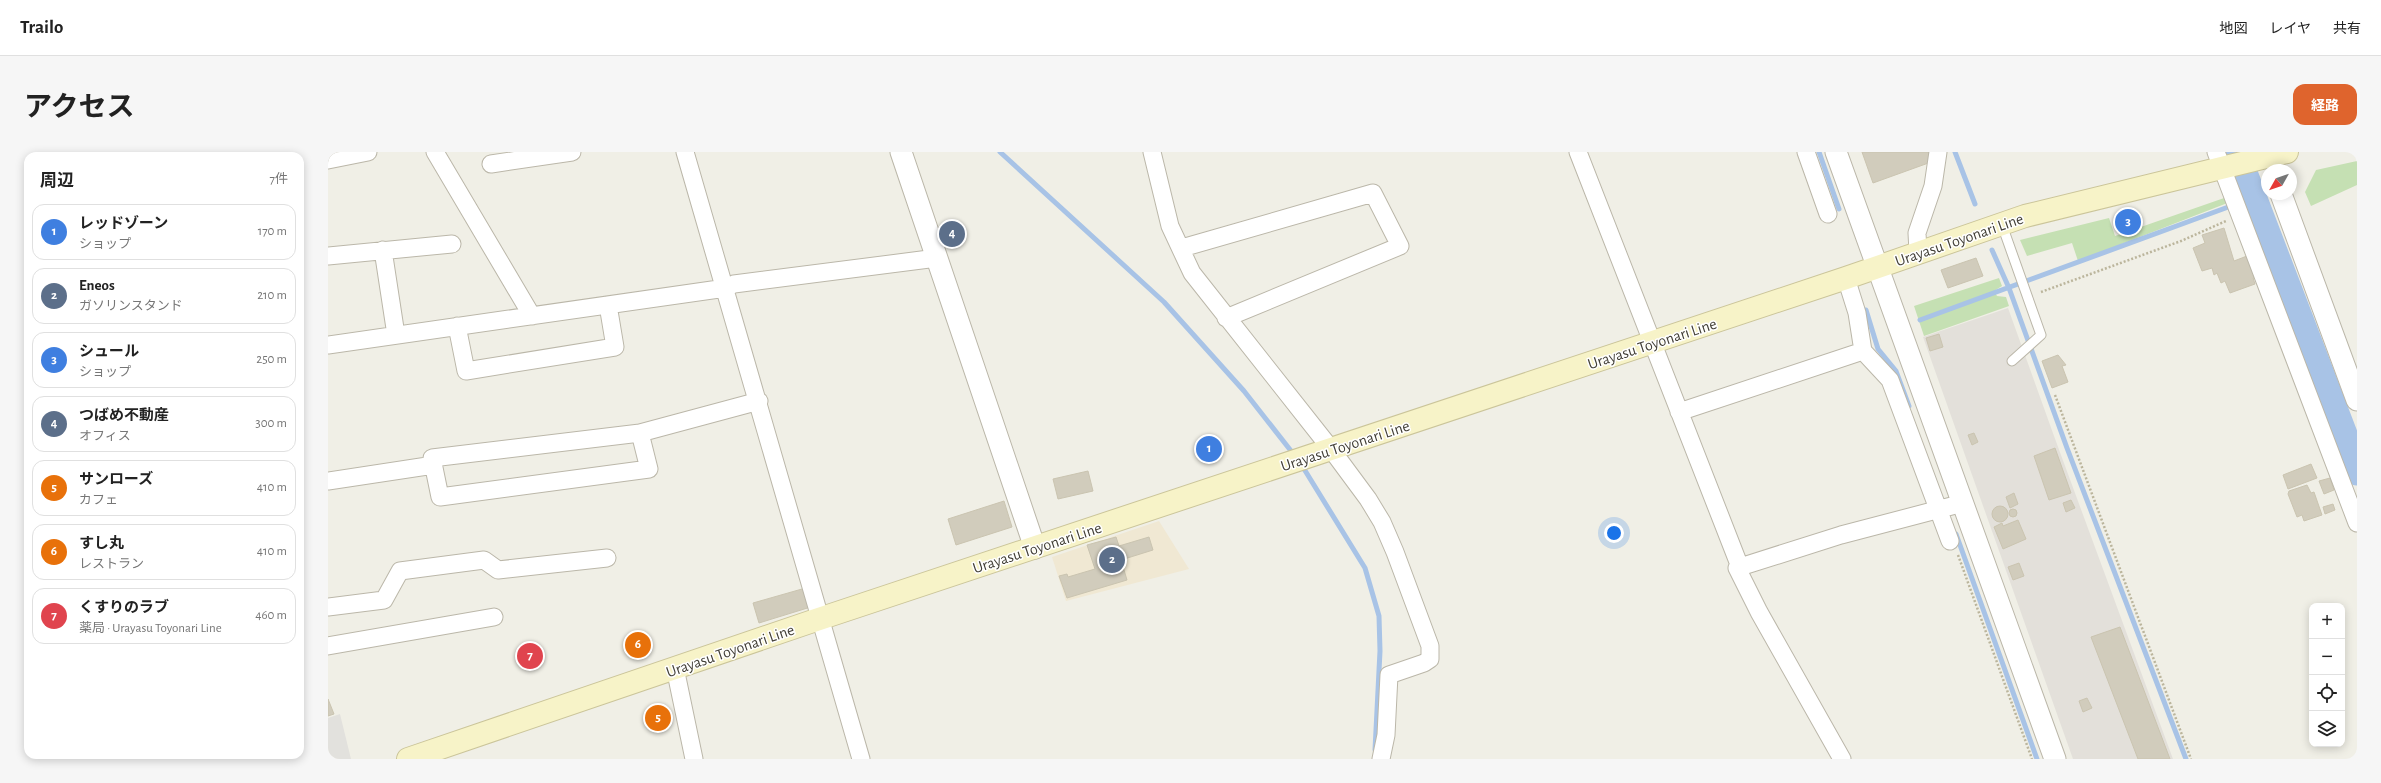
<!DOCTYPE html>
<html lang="ja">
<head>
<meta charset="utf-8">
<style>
  :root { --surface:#fff; --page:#f6f6f6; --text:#222; --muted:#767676; --line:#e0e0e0; --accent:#df642d }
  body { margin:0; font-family:"Alegreya Sans","Noto Sans JP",sans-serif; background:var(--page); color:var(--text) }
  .controls { position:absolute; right:12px; bottom:12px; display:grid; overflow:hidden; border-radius:8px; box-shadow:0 2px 10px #0003 }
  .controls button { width:36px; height:36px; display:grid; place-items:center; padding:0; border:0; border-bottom:1px solid var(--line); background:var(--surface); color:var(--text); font:20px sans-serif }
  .compass { position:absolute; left:1933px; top:12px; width:36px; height:36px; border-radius:50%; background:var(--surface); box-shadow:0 2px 10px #0003; rotate:230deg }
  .you { position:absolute; left:1286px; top:381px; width:14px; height:14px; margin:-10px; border:3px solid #fff; border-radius:50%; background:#1a73e8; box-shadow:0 0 0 6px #1a73e833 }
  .badge { display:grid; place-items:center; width:26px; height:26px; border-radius:50%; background:var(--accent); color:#fff; font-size:13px; font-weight:700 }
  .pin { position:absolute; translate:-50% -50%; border:2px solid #fff; box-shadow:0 1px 4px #0006 }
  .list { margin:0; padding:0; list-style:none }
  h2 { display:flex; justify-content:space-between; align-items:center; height:52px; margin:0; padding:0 16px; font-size:17px }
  h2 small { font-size:13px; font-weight:400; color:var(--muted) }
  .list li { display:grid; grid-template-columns:26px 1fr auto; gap:12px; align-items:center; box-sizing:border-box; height:56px; margin:0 8px 8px; padding:0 8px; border:1px solid var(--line); border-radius:12px }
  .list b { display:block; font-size:15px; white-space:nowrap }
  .list p { margin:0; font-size:13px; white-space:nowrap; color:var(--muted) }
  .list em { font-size:13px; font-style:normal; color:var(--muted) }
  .icon { flex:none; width:22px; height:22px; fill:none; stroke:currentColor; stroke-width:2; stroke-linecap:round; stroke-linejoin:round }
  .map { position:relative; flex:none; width:2029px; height:607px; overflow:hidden; border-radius:12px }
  header { display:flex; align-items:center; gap:24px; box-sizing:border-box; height:56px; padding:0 20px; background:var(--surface); border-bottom:1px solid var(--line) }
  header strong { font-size:19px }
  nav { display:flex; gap:22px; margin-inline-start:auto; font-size:14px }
  .intro { display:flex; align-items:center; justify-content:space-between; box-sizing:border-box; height:96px; padding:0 24px }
  h1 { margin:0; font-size:28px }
  .button { padding:10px 18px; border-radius:12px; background:var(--accent); color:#fff; font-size:14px; font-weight:700 }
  main { display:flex; gap:24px; padding:0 24px }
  aside { flex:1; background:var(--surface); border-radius:12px; box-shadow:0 2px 10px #0003 }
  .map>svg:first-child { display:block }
</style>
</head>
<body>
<header>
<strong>Trailo</strong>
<nav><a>地図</a><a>レイヤ</a><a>共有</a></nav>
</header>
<div class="intro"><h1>アクセス</h1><a class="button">経路</a></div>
<main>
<aside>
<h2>周辺<small>7件</small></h2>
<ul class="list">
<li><span class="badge" style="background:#3f7fe0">1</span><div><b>レッドゾーン</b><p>ショップ</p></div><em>170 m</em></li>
<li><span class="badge" style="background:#5c6f8a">2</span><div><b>Eneos</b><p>ガソリンスタンド</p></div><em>210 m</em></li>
<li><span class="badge" style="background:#3f7fe0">3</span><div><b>シュール</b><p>ショップ</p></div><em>250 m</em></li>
<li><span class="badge" style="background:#5c6f8a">4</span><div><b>つばめ不動産</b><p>オフィス</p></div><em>300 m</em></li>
<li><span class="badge" style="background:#e8710a">5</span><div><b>サンローズ</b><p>カフェ</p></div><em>410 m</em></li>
<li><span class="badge" style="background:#e8710a">6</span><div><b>すし丸</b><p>レストラン</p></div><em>410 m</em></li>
<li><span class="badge" style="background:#e0444e">7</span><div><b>くすりのラブ</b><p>薬局 · Urayasu Toyonari Line</p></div><em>460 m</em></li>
</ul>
</aside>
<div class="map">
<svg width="2029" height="607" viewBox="0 0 2029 607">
  <rect width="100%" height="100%" fill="#f0efe6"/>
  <path fill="#f0e8d3" d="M831,369L861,417L738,449L724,405Z"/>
  <path fill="#e3e0da" d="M1680,156L1726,284L1845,607H1745L1595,185Z"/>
  <path fill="#c5e0b3" d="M2029,9V33L1983,54L1977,40L1988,18Z
    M1899,45L1902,50L1750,109L1744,91L1699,104L1692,88L1781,66L1787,84Z
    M1671,126L1674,134L1666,139L1669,144L1678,145L1681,154L1596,184L1586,154Z"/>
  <path fill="#e2e1dd" d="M12,562L23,607H0V566Z"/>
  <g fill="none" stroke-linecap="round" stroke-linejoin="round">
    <path stroke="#a8c3e6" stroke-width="5" d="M672,0L836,150L916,239L967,304
      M1491,0L1511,57
      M1627,0L1647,52
      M1914,51L1925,47
      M1664,98L1681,136L1739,296L1858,607
      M1538,158L1550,197L1568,219L1581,254
      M1592,168L1903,54
      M973,312L1037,416L1051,464L1052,499L1047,598
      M1628,382L1709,607"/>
    <path stroke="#a8c3e6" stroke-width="29" d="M1907,0L2029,319"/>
  </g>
  <path fill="#d1ccbc" stroke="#cac4b0" d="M1534,0H1602L1606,9L1545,31Z
    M1896,76L1906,109L1919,104L1927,126H1925L1927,132L1902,141L1897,129L1893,131L1889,121L1886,123L1884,116L1874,119L1865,96L1877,91L1874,83Z
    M1648,106L1655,124L1620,136L1613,118Z
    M1611,182L1615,195L1602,199L1598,186Z
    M1730,203L1738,213L1734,214L1740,230L1724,236L1714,209Z
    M1646,281L1650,290L1644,293L1640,283Z
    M1727,296L1743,341L1721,348L1706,304Z
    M1983,312L1989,326L1960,337L1955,323Z
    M760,319L765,339L730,347L725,327Z
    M2002,326L2006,338L1996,342L1991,329Z
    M1979,333L1983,341L1986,340L1994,363L1976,369L1974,363L1969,365L1960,342L1961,339Z
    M1686,341L1690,352L1682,356L1678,345Z
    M1743,348L1747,356L1738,360L1735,351Z
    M676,349L684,375L628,393L620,367Z
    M2005,352L2007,358L1997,362L1995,355Z
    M1664 362a8 8 0 1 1 16 0a8 8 0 1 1-16 0Z
    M1681 361a4 4 0 1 1 8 0a4 4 0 1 1-8 0Z
    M1690,368L1698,387L1675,397L1666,375L1674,371L1675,374Z
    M788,385L791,394L821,385L825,398L793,408L799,428L739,446L731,424L739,422L740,425L767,417L759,393Z
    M1691,411L1696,424L1685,428L1680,415Z
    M481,435L486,454L431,471L425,451Z
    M1792,475L1842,607H1810L1763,485Z
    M1759,546L1764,556L1755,560L1751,549Z
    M0,547L6,562L0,564Z"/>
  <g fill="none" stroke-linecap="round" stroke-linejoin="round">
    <g stroke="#bbb7a9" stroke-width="11">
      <path id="service" d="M1674,73L1713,183L1684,209"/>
    </g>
    <g stroke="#bbb7a9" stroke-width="19">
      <path id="minor" d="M107,0L204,164
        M357,0L533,607
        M824,0L842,74L864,121L1003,297L1040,347L1054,370L1067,400L1102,494V507L1096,511L1061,523L1058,583L1053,607
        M1250,0L1412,415L1409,416L1431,460L1514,607
        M1478,0L1500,62
        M1888,0L2029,371
        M0,8L40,0
        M163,12L244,0
        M854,96L1045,41L1072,94L898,166
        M55,98L68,183
        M1590,100L1589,81L1605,34L1610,0
        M0,104L124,92
        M1518,126L1529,161L1535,199L1562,228L1622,389
        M129,174L138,219L287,195L280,153
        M0,193L398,136L406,132L609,106
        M1351,260L1535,199
        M312,281L321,317L112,345L104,306L312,281L431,249
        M0,329L106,313
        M1412,415L1513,383L1635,351
        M0,455L56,448L72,419L156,408L170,418L279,406
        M0,494L166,465
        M347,516L366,607"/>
    </g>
    <g stroke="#bbb7a9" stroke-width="23">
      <path id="tertiary" d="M573,0L707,396
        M1508,0L1727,607
        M1953,42L2029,248"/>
    </g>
    <g stroke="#cbc59a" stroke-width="24">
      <path id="secondary" d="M80,607L488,468L1518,126L1697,64L1959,0"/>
    </g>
    <path stroke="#bbb59c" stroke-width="2.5" stroke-dasharray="2 2" stroke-linecap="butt" d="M1713,140L1853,89L1898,69
      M1727,243L1863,607
      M1630,403L1704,607"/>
    <use href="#service" stroke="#fff" stroke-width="9"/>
    <use href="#minor" stroke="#fff" stroke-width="17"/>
    <use href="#tertiary" stroke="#fff" stroke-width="21"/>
    <use href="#secondary" stroke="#f7f3c8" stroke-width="22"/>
  </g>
  <g text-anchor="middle" stroke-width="3" stroke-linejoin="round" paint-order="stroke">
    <g font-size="16" fill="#423f36" stroke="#fff">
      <text transform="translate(1631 87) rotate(-19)" y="6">Urayasu Toyonari Line</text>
      <text transform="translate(1324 191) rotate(-18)" y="6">Urayasu Toyonari Line</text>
      <text transform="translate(1017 293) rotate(-18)" y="6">Urayasu Toyonari Line</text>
      <text transform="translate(709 395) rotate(-18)" y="6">Urayasu Toyonari Line</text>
      <text transform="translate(402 498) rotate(-19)" y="6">Urayasu Toyonari Line</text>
    </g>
  </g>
</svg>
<div class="controls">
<button>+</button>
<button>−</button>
<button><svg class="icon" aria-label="locate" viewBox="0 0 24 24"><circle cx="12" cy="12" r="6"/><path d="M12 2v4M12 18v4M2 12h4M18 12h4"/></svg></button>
<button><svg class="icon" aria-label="layers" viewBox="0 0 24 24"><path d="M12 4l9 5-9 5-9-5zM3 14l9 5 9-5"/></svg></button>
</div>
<svg class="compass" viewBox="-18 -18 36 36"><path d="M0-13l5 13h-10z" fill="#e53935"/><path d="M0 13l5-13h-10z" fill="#767676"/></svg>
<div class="you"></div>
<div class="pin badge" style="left:881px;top:297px;background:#3f7fe0">1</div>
<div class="pin badge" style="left:784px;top:408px;background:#5c6f8a">2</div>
<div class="pin badge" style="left:1800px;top:70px;background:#3f7fe0">3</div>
<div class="pin badge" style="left:624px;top:82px;background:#5c6f8a">4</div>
<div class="pin badge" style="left:330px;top:566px;background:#e8710a">5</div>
<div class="pin badge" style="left:310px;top:493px;background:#e8710a">6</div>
<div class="pin badge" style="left:202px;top:504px;background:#e0444e">7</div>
</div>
</main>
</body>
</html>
